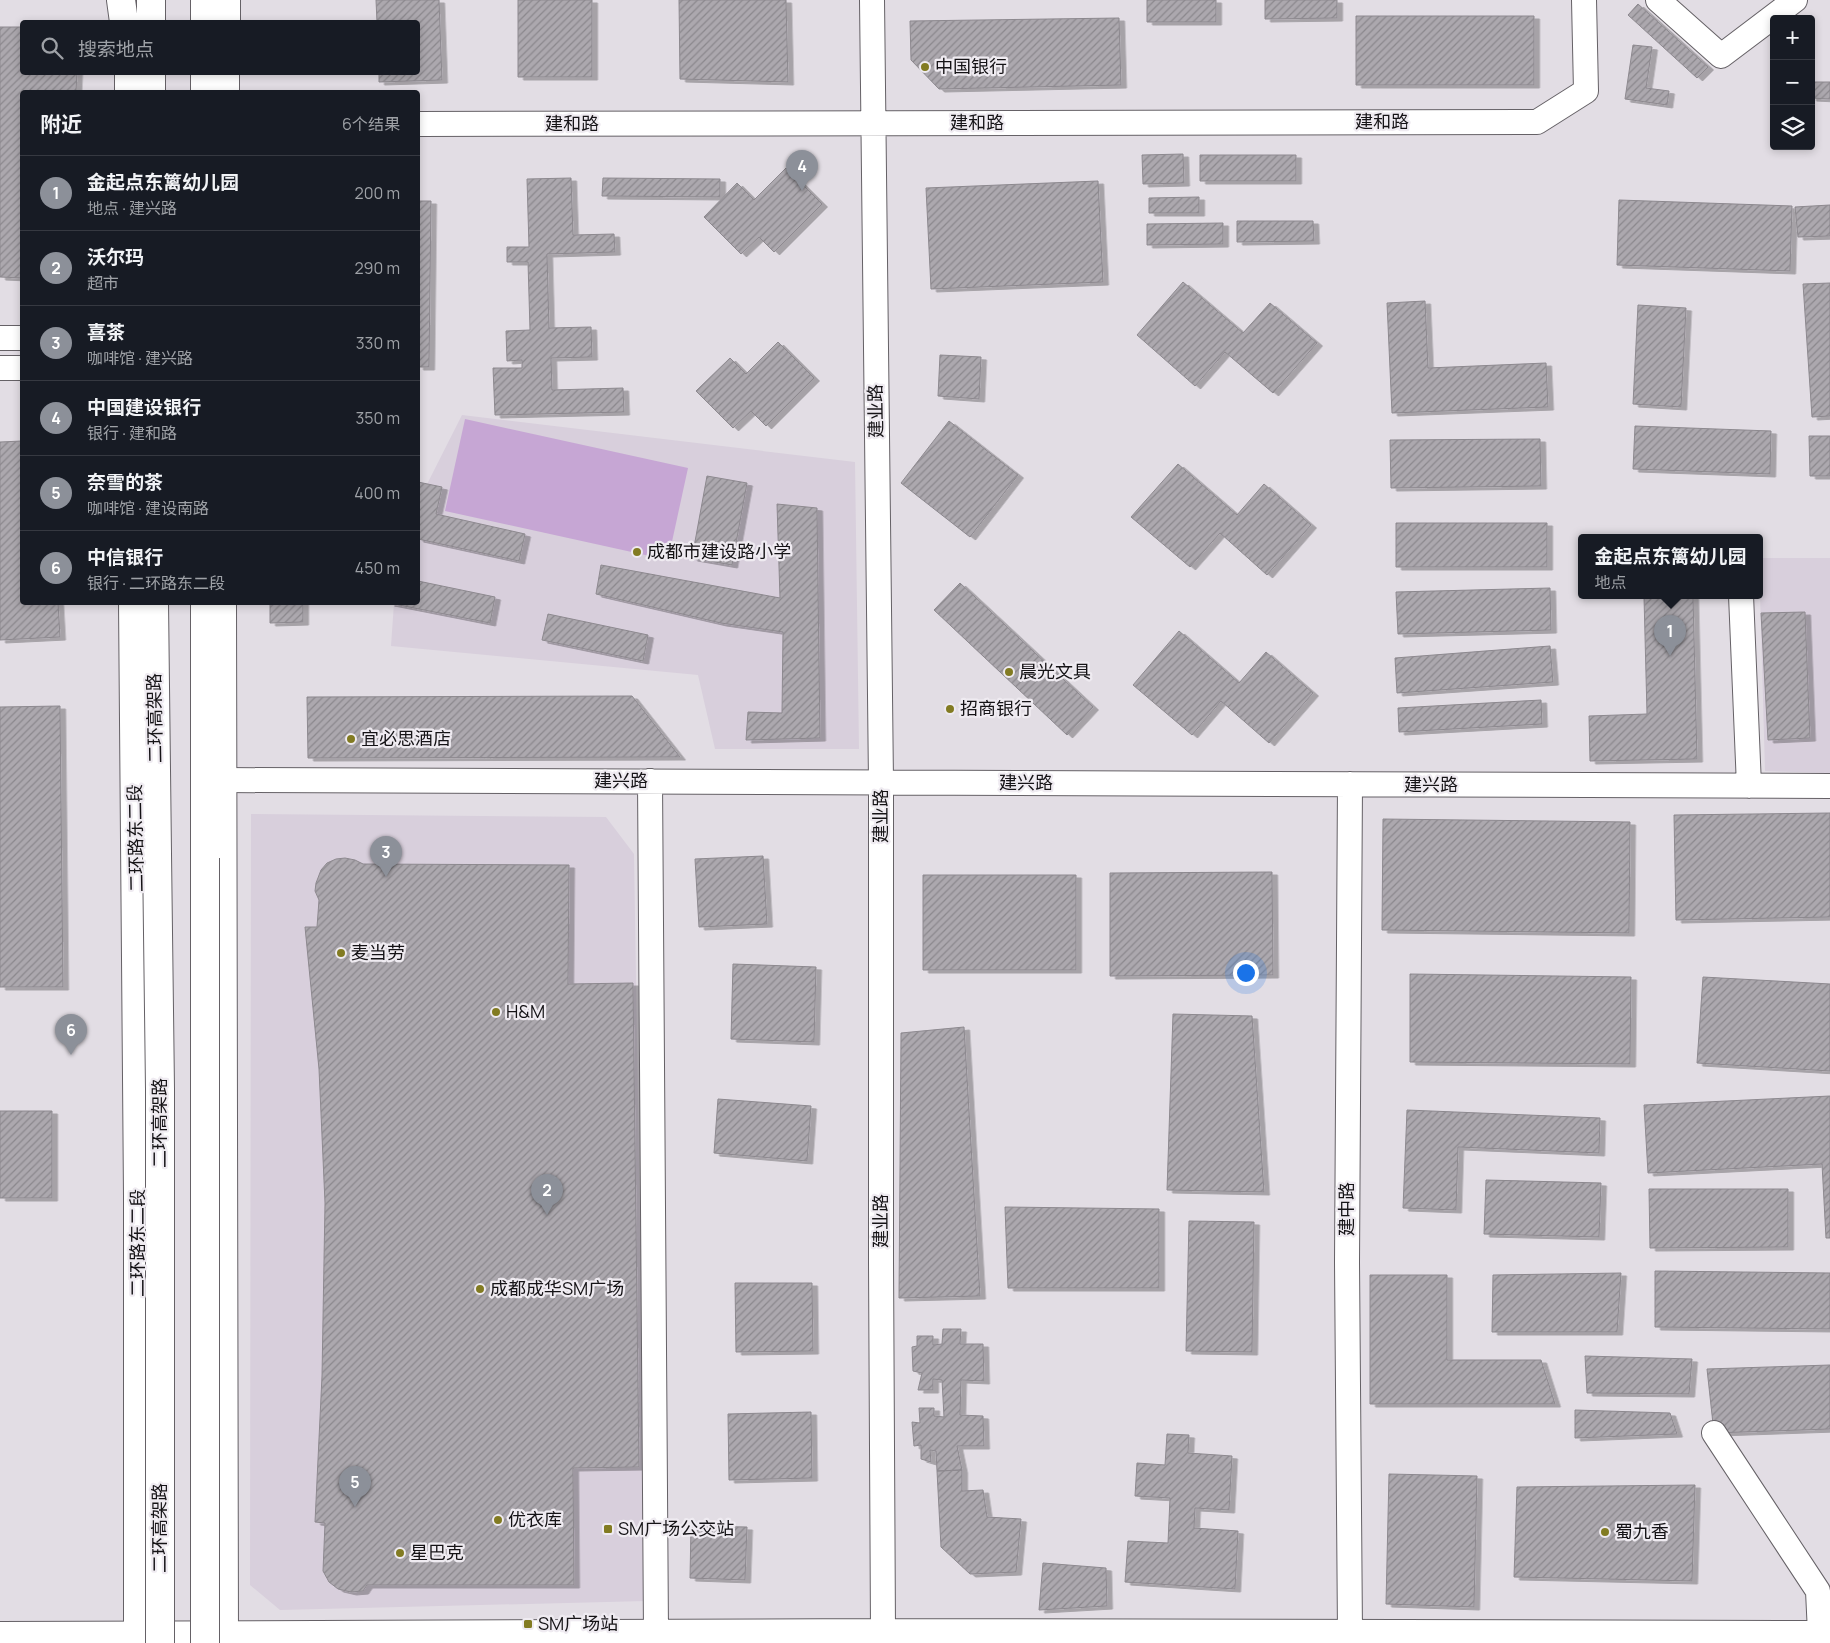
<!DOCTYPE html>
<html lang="zh">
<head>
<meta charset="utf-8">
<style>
  :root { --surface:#171b24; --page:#20242c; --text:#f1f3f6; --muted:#9ea1a6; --line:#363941; --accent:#8c9099 }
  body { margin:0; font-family:Manrope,"Noto Sans SC",sans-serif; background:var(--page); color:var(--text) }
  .controls { position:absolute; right:15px; top:15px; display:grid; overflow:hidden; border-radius:5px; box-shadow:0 2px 8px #0003 }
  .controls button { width:45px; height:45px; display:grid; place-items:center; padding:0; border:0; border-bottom:1px solid var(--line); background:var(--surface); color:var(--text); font:25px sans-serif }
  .you { position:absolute; left:1245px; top:972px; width:18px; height:18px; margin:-12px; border:4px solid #fff; border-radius:50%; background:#1a73e8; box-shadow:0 0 0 8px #1a73e833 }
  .badge { display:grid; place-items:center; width:32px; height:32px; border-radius:50%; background:var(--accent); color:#fff; font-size:16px; font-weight:700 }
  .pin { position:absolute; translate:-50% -41px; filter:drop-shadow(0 1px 2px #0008) }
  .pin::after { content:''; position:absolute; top:26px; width:18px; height:15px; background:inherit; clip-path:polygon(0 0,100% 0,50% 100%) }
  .popup { position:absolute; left:1578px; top:534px; width:185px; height:65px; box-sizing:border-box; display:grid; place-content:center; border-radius:5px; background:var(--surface); filter:drop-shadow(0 1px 4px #0005); font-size:16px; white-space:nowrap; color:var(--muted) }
  .popup b { font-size:19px; color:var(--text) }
  .popup::after { content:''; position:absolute; left:50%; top:100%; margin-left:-10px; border:10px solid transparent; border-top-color:var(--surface) }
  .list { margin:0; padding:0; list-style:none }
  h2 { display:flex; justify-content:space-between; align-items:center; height:65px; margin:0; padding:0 20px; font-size:21px }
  h2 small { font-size:16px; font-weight:400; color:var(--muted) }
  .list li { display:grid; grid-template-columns:32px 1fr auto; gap:15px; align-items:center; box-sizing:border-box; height:75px; padding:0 20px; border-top:1px solid var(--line) }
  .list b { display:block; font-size:19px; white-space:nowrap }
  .list p { margin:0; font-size:16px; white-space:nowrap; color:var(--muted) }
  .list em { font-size:16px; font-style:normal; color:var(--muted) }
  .icon { flex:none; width:28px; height:28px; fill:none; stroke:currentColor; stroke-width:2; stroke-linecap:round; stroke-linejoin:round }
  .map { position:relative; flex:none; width:1830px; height:1643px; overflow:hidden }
  .search { position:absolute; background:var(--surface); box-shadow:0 2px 8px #0003; left:20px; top:20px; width:400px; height:55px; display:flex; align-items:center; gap:12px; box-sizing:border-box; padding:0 18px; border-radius:5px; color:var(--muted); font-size:19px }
  .panel { position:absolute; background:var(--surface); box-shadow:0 2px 8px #0003; left:20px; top:90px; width:400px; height:515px; border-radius:5px }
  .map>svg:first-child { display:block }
</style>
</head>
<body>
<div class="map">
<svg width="1830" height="1643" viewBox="0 0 1830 1643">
  <defs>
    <pattern id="building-hatch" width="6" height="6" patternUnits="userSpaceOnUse" patternTransform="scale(1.25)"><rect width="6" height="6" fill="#aca8ae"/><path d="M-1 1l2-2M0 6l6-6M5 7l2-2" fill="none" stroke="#8b888d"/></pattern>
    <filter id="shadow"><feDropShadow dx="5.5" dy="3" stdDeviation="0" flood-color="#0004"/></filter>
  </defs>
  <rect width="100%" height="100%" fill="#e2dde4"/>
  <path fill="#d8cfdc" d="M462,415L855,462L859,749H715L698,675L391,646L394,603L418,602V502Z
    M1759,558H1830V773L1765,771Z
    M251,814L606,817L634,854L646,1601L280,1610L250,1585Z"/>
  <path fill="#c6a6d4" d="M465,419L688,468L668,560L445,511Z"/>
  <path fill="url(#building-hatch)" stroke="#8d898f" filter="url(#shadow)" d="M376,0H439L442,80L379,82V72H418V22H377Z
    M518,0H592V77H518Z
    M679,0H786L788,82L680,79Z
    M1147,0H1216V22H1147Z
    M1265,0H1337V18L1265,19Z
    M1638,4L1708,67L1697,78L1628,15Z
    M1356,16H1534V85H1356Z
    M1119,18L1121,85L939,89L911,60L910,21Z
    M0,27H22V72H77L76,92H22V278L0,277Z
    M1633,45L1652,47L1646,88L1669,91L1667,105L1625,99Z
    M1811,82H1830V99L1811,98Z
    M1183,154L1184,183L1143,184L1142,155Z
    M1200,155H1296V181H1200Z
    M786,168L822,204L774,252L759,237L741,254L704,217L737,183L754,200Z
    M571,178L573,235L614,234L615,252L547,254L549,328L591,327L592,357L551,358L552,390L623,388L624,412L495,415L493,368H522V360L507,361L506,331L530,330L528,262H507V247H529L527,179Z
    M603,178L720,179V197L602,196Z
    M1098,181L1103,282L931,289L926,188Z
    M1199,197V213H1149V198Z
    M1619,200L1792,206L1790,271L1617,265Z
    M418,201H431L429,367H418Z
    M1830,205V236L1798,237L1795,207Z
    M1237,221H1313L1314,241L1237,242Z
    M1223,223V244L1147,245V224Z
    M1183,282L1243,333L1270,303L1317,343L1273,393L1225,352L1195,386L1137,335Z
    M1830,283V416L1812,417L1803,284Z
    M1425,301L1428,368L1546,363L1548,407L1392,413L1387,303Z
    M1638,305L1686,308L1681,407L1633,404Z
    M778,342L814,378L766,426L751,411L733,428L696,391L730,358L746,374Z
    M940,355L981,357L979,399L938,396Z
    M949,421L1018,475L970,537L901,483Z
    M1635,426L1771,431L1770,474L1633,469Z
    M1809,436H1830V476H1810Z
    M1540,439L1541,486L1391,488L1390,440Z
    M22,441V602H58L60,637L0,640V442Z
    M1178,464L1237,515L1264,484L1311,525L1267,575L1220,533L1190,567L1131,517Z
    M707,476L747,483L732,565L692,558Z
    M418,482L442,487L436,514L525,534L519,561L418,539Z
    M777,504L817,508L820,738L746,740L748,712L782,713L783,632L721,623L596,594L601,565L780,598Z
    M1396,523H1547V567H1396Z
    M418,581L495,597L490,623L389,603L418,602Z
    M960,583L1093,707L1067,735L934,610Z
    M1550,588L1551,630L1398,634L1396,592Z
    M1693,596L1697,759L1590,761L1589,716L1647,714L1644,597Z
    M270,602H303V622L270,623Z
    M1805,612L1810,738L1768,740L1761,613Z
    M548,614L648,635L643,661L542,640Z
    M1179,631L1239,683L1266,652L1313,693L1269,743L1221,701L1192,735L1133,685Z
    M1550,646L1553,682L1397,693L1395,658Z
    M632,696L680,757L308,758L307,697Z
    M1541,700L1542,724L1399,732L1398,708Z
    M60,706L63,987H0V707Z
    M1830,813V917L1676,920L1674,815Z
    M1383,819L1630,822L1629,933L1382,930Z
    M763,856L767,924L699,927L695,859Z
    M345,858L355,860L363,864L569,865L568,984L633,983L639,1467L573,1468L574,1585H367L363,1591L351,1592L338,1589L329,1582L323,1571L325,1523L315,1522L322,1376L325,1203L319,1069L305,927H317L319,900L315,891L316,883L321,870L327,863L336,859Z
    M1272,872L1273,975L1110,976V873Z
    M923,875H1076V970H923Z
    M733,964L816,967L814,1042L731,1039Z
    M1410,974L1631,977L1630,1064L1410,1062Z
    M1703,977L1830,984V1071L1697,1063Z
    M1173,1014L1252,1016L1264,1192L1167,1190Z
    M964,1027L980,1296L899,1298L901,1033Z
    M1830,1096V1238H1826L1822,1164L1648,1173L1644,1105Z
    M718,1099L811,1106L807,1161L714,1153Z
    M1407,1110L1600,1118L1599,1153L1458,1147L1456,1210L1403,1208Z
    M0,1111H52V1198H0Z
    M1486,1180L1601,1183L1599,1237L1484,1234Z
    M1649,1189H1788V1247L1650,1248Z
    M1005,1207L1159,1209V1288H1008Z
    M1189,1221L1254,1222L1252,1352L1186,1351Z
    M1655,1271L1830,1273V1329L1655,1327Z
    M1621,1273L1617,1332H1492L1493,1275Z
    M1370,1275H1447V1360H1541L1555,1404H1370Z
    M735,1283H812L813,1351L736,1352Z
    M943,1329H961L960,1344H983L984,1381L961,1380L960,1415L983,1416L984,1446H957L962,1470L937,1471L936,1451L930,1450L931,1462L921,1459V1445L914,1446L912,1422L920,1423L919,1408H934V1416L944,1417L942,1380L933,1379V1390H918L922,1373L913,1371L912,1347L917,1346V1336H933V1345L942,1344Z
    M1585,1356L1692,1359L1689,1394L1587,1393Z
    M1830,1365V1429L1714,1433L1707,1369Z
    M1575,1410L1670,1413L1677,1434L1575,1438Z
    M811,1412L812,1478L729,1480L728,1414Z
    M1167,1434L1189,1435L1188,1453L1232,1456L1229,1510L1195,1508L1194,1528L1238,1531L1235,1589L1125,1582L1128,1541L1168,1543L1170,1498L1135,1496L1137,1463L1165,1465Z
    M962,1470V1491L983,1490L987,1517L1021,1519L1016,1572L970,1574L941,1547L937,1471Z
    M1389,1474L1477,1476L1474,1607L1386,1604Z
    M1695,1485L1692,1581L1514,1577L1517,1487Z
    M691,1526L747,1527L745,1580L690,1578Z
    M1043,1563L1106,1568L1107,1606L1039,1610Z"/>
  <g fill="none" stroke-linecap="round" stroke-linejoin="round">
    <g stroke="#656166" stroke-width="26">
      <path id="minor" d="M872,0L881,782V1262L883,1631
        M1658,0L1721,56L1795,0
        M418,124L1537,122L1586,91L1584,0
        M0,338H22
        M0,368H22
        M1741,595L1749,786
        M222,780L1830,786
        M650,781L656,1633
        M1714,1433L1818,1591L1820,1633
        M1350,1633L1347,1262L1350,784
        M0,1634L883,1631L1830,1633"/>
    </g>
    <g stroke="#656166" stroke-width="30">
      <path id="major" d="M226,22V0
        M129,72V92
        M225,92V72
        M133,602L138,1196V1643
        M222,602L224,1643"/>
    </g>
    <g stroke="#656166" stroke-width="30">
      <path id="highway" d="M121,0L124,22
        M151,22V0
        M205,22V0
        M151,92V72
        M205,92V72
        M154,602L157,854
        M205,858V602"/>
    </g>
    <use href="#minor" stroke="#fff" stroke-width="24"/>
    <use href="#major" stroke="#fff" stroke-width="28"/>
    <use href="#highway" stroke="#fff" stroke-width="28"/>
    <g stroke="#656166" stroke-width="30" stroke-linecap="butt">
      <path id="highway-bridge" d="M157,854L160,1089V1643
        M205,858V1643"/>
    </g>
    <use href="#highway-bridge" stroke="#fff" stroke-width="28"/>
  </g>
  <g fill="#827b22" stroke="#efebf1" stroke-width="2">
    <circle cx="925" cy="67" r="5"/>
    <circle cx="637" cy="552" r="5"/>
    <circle cx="1009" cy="672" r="5"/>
    <circle cx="950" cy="709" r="5"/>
    <circle cx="351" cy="739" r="5"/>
    <circle cx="341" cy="953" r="5"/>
    <circle cx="496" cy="1012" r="5"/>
    <circle cx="480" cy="1289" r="5"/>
    <circle cx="498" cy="1520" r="5"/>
    <rect x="603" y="1524" width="10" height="10" rx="2.5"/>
    <circle cx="1605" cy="1532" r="5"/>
    <circle cx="400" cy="1553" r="5"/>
    <rect x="523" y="1619" width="10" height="10" rx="2.5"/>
  </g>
  <g text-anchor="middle" stroke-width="4.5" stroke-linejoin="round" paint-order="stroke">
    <g font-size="18" fill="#151316" stroke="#efebf1" text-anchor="start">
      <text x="935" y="73">中国银行</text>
      <text x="647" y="558">成都市建设路小学</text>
      <text x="1019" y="678">晨光文具</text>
      <text x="960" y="715">招商银行</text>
      <text x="361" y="745">宜必思酒店</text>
      <text x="351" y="959">麦当劳</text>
      <text x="506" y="1018">H&amp;M</text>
      <text x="490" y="1295">成都成华SM广场</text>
      <text x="508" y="1526">优衣库</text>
      <text x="618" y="1535">SM广场公交站</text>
      <text x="1615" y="1538">蜀九香</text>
      <text x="410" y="1559">星巴克</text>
      <text x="538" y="1630">SM广场站</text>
    </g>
    <g font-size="18" fill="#151316" stroke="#efebf1">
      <text x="1382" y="128">建和路</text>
      <text x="977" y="129">建和路</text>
      <text x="572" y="130">建和路</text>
      <text transform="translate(876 411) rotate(-91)" y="6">建业路</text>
      <text transform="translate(155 718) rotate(-91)" y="6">二环高架路</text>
      <text x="621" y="787">建兴路</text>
      <text x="1026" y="789">建兴路</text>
      <text x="1431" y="791">建兴路</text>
      <text transform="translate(881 816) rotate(-90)" y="6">建业路</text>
      <text transform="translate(136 838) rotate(-91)" y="6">二环路东二段</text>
      <text transform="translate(160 1123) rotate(-90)" y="6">二环高架路</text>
      <text transform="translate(1347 1209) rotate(-90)" y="6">建中路</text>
      <text transform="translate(881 1221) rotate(-90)" y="6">建业路</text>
      <text transform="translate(138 1243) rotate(-90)" y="6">二环路东二段</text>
      <text transform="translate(160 1528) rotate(-90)" y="6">二环高架路</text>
    </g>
  </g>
</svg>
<div class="controls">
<button>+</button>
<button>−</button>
<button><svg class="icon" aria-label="layers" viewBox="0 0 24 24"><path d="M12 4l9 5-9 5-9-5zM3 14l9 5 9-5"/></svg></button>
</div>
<div class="you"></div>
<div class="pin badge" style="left:1670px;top:656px">1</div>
<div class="popup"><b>金起点东篱幼儿园</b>地点</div>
<div class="pin badge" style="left:547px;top:1215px">2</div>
<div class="pin badge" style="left:386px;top:877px">3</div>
<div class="pin badge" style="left:802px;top:191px">4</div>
<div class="pin badge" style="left:355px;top:1507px">5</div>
<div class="pin badge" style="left:71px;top:1055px">6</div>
<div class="search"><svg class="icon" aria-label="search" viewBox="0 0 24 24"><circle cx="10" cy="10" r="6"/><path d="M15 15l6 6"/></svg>搜索地点</div>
<section class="panel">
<h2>附近<small>6个结果</small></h2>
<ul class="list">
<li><span class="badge">1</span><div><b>金起点东篱幼儿园</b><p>地点 · 建兴路</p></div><em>200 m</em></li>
<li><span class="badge">2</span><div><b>沃尔玛</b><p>超市</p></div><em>290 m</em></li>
<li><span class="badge">3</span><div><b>喜茶</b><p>咖啡馆 · 建兴路</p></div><em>330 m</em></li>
<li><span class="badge">4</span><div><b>中国建设银行</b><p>银行 · 建和路</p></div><em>350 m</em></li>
<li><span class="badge">5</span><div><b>奈雪的茶</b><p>咖啡馆 · 建设南路</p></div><em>400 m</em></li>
<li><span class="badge">6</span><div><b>中信银行</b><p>银行 · 二环路东二段</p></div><em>450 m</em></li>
</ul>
</section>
</div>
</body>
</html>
